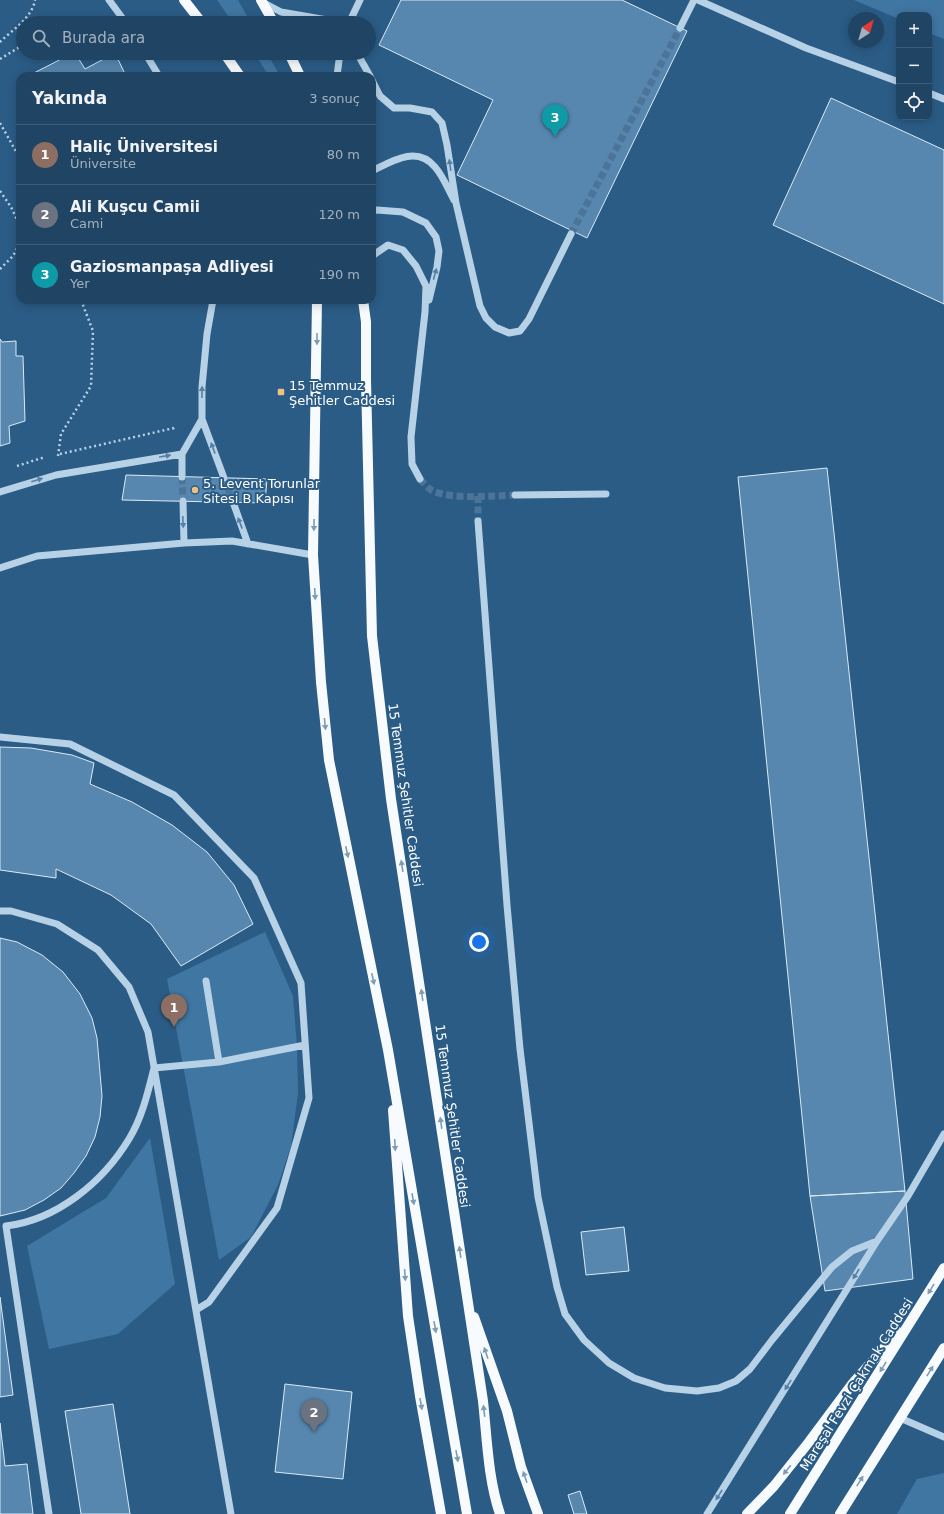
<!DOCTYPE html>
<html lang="tr">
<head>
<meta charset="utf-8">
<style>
  :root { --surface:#204564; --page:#2d4f6d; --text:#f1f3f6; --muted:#a2b1bf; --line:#3d5d78; --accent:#eead8d }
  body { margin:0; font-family:"DejaVu Sans",sans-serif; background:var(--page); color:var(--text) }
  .controls { position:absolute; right:12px; top:12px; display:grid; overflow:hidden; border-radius:8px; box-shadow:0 2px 10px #0003 }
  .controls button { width:36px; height:36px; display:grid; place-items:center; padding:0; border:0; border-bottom:1px solid var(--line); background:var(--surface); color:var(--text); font:20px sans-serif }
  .compass { position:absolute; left:848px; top:12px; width:36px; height:36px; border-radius:50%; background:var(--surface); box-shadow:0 2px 10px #0003; rotate:37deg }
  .you { position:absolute; left:479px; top:942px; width:14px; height:14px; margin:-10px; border:3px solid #fff; border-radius:50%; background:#1a73e8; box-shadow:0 0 0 6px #1a73e833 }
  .badge { display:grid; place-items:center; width:26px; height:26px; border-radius:50%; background:var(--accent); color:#fff; font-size:13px; font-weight:700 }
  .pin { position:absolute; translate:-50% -33px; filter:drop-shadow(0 1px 2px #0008) }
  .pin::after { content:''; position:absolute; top:21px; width:14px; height:12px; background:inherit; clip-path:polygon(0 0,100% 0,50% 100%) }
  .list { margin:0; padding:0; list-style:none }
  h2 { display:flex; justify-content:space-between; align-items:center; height:52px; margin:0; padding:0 16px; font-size:17px }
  h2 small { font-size:13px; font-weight:400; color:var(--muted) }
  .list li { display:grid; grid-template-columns:26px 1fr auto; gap:12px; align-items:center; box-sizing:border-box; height:60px; padding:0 16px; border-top:1px solid var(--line) }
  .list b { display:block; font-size:15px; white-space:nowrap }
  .list p { margin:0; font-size:13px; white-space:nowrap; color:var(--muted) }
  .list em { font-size:13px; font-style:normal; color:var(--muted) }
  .icon { flex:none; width:22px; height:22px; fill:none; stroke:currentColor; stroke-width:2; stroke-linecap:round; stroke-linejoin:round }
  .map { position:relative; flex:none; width:944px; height:1514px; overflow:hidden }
  .search { position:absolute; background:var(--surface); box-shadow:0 2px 10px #0003; left:16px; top:16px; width:360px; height:44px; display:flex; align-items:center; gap:10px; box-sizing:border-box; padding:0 14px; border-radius:22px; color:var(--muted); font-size:15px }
  .panel { position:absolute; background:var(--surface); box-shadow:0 2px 10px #0003; left:16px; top:72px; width:360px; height:232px; border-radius:12px }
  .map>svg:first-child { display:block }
</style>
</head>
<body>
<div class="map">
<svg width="944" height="1514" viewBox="0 0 944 1514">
  <rect width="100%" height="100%" fill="#2b5c86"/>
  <path fill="#4076a2" d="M217,0H238L251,23H233Z
    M854,0H944V39L929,33V15H899V19Z
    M254,53H267L280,76H269Z
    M265,932L293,996L297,1047L298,1093L291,1146L278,1185L251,1237L219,1260L167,979Z
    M150,1138L175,1284L118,1334L49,1349L27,1246L106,1198Z
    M944,1473V1514H897L917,1479Z"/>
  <path fill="#5787af" stroke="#daeaf6" d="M401,0H622L687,31L587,238L457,175L493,100L379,45Z
    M73,53H75L85,69L115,53L126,76H28Z
    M831,98L944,150V304L773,225Z
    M0,339L2,342L16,341V356H23L25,421L9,426L10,443L0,446Z
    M827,468L905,1191L810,1196L738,477Z
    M126,475L267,479L265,503L122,500Z
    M0,747L31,748L72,755L94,763L90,784L132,802L172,825L207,852L234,885L253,924L181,966L151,924L111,895L56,869V878L0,870Z
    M0,938L17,942L42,955L63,972L80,994L92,1018L97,1038L102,1096L100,1117L95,1137L86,1156L74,1173L61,1188L44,1200L25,1210L0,1216Z
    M905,1191L913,1279L825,1291L810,1196Z
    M624,1227L629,1271L586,1275L581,1232Z
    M0,1297L13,1395L0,1397Z
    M285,1384L352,1392L343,1479L275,1472Z
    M113,1404L130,1514H81L65,1411Z
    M0,1423L5,1466L27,1464L33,1514H0Z
    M580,1491L587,1514H574L568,1495Z"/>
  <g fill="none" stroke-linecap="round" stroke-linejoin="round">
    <path stroke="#4b7498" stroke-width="7" stroke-dasharray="7 3.5" stroke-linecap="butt" d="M571,234L680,28
      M182,477L183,501
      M224,478L233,502
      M420,479C423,482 427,487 431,490C449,500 494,496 515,495
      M478,496V521"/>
    <path stroke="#b7d2e7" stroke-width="2.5" stroke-dasharray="2 3" stroke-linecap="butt" d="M0,42C12,30 32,18 35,0
      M0,59L23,45
      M0,123L18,155L20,163
      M0,191L11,207L20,226
      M0,269L13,256L20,243
      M60,454L174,428L175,427
      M58,456L61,434L91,386L93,331L81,300
      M17,466L45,457"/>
    <path stroke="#b7d2e7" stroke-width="7" d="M109,0L126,23
      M698,0L806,48L899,82
      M262,2L281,12L333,21L336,23
      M349,23L360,0
      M680,28L694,0
      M145,53L159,76
      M357,53L370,76
      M337,76L340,53
      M372,80L380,96L394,108H410L432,112L442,123L447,145L456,203L480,306L486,318L495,327L509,333L520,331L529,319L571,234
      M929,93L944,99
      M372,171C392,161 417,145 435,167C443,176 448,189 454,200
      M372,211L377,210L403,212L426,223L436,237L439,251L437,267L429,300
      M372,256L388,245L403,250L416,266L426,286L425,312L411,437L412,464L420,479
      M202,419L224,478
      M182,454L202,419V387L207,334L213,300
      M0,492L56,475L182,454V477
      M515,495L606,494
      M183,501L184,543
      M233,502L248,544
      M478,521L507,905L520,1049L538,1197L557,1287L565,1314L584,1340L609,1363L634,1378L665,1388L697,1391L719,1388L736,1381L750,1369L772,1340L832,1267L852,1251L877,1241
      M0,568L37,556L184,543L232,541L313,555
      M0,737L70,744L174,795L254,878L301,983L309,1098L277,1208L209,1302L196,1310
      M0,911H11L57,924L98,950L129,987L148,1032L231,1514
      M206,981L219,1062
      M900,1418L944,1437
      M49,1514L6,1226C57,1220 103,1182 129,1139C142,1118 148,1092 154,1068L219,1062L305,1045
      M707,1514L877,1241L908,1196L944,1134"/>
    <path stroke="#f8fbfe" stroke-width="10" d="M184,0L202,23
      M261,0L274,23
      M224,53L240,76
      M289,53L300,76
      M317,300L313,555L321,682L329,760L388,1050L467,1514
      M363,300L366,322V380L372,636L391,799L483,1401C487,1438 488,1479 500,1514
      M393,1110L408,1316L420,1396L441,1514
      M474,1317L507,1411L521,1467L538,1514
      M747,1514L774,1486L809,1442L853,1383L898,1332
      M790,1514L944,1268
      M840,1514L944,1348"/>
  </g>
  <defs><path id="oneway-solid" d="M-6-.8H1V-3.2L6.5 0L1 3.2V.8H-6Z"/></defs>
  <g fill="#557fa3">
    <use href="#oneway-solid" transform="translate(450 165) rotate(-98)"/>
    <use href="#oneway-solid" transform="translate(435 274) rotate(-75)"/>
    <use href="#oneway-solid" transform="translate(202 392) rotate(-89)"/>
    <use href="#oneway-solid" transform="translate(213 448) rotate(-110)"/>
    <use href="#oneway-solid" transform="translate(165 456) rotate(-9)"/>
    <use href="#oneway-solid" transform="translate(37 480) rotate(-17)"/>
    <use href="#oneway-solid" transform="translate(183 522) rotate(88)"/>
    <use href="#oneway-solid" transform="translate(240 523) rotate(-111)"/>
    <use href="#oneway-solid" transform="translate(856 1274) rotate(122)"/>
    <use href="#oneway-solid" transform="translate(788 1385) rotate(122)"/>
    <use href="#oneway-solid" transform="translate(719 1495) rotate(122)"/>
  </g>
  <g fill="#7d9cb6">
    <use href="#oneway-solid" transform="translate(317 339) rotate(90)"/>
    <use href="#oneway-solid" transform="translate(314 525) rotate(91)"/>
    <use href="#oneway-solid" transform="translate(315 594) rotate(87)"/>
    <use href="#oneway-solid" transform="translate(325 724) rotate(84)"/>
    <use href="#oneway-solid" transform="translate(347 852) rotate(78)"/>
    <use href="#oneway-solid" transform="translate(402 866) rotate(-99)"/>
    <use href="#oneway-solid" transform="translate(373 979) rotate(78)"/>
    <use href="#oneway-solid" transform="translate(422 995) rotate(-98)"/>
    <use href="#oneway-solid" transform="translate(441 1123) rotate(-98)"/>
    <use href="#oneway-solid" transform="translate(395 1145) rotate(87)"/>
    <use href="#oneway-solid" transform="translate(413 1199) rotate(80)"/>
    <use href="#oneway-solid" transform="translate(460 1252) rotate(-98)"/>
    <use href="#oneway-solid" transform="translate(405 1275) rotate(86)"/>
    <use href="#oneway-solid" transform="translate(931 1289) rotate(122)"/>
    <use href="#oneway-solid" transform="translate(435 1327) rotate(80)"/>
    <use href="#oneway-solid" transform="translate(486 1353) rotate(-109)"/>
    <use href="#oneway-solid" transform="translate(883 1367) rotate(122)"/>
    <use href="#oneway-solid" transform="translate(930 1371) rotate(-58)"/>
    <use href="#oneway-solid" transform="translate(421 1404) rotate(80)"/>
    <use href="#oneway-solid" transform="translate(484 1411) rotate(-97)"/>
    <use href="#oneway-solid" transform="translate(457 1456) rotate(80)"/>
    <use href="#oneway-solid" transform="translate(787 1470) rotate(129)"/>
    <use href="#oneway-solid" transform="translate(525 1477) rotate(-109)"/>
    <use href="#oneway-solid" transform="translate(860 1481) rotate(-58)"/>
  </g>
  <g fill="#edc280" stroke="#2b5c86" stroke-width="1.5">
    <rect x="277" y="388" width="8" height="8" rx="2"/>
    <circle cx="195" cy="490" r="4"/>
  </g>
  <g text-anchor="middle" stroke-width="4" stroke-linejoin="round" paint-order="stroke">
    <g font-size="13" fill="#fff" stroke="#2b5c86" text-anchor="start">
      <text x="289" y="390">15 Temmuz<tspan x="289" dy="15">Şehitler Caddesi</tspan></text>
      <text x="203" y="488">5. Levent Torunlar<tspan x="203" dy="15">Sitesi B Kapısı</tspan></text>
    </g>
    <g font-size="13" fill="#fff" stroke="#2b5c86">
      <text transform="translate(406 795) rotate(82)" y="5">15 Temmuz Şehitler Caddesi</text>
      <text transform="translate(453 1116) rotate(82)" y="5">15 Temmuz Şehitler Caddesi</text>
      <text transform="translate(856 1384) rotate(-58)" y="5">Mareşal Fevzi Çakmak Caddesi</text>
    </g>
  </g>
</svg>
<div class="controls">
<button>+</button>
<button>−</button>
<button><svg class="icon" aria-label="locate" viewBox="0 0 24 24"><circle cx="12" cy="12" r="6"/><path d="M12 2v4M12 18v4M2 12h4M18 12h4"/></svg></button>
</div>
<svg class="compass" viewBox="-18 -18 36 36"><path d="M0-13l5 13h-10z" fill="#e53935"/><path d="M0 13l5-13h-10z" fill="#a2b1bf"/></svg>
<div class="you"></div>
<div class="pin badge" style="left:174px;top:1027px;background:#8d6e63">1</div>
<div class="pin badge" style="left:314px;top:1432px;background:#6b7280">2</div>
<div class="pin badge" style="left:555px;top:137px;background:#0f9aa8">3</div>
<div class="search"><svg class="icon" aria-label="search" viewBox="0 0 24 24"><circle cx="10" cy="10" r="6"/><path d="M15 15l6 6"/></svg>Burada ara</div>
<section class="panel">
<h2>Yakında<small>3 sonuç</small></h2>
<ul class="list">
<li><span class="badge" style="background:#8d6e63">1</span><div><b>Haliç Üniversitesi</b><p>Üniversite</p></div><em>80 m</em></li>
<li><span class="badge" style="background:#6b7280">2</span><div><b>Ali Kuşcu Camii</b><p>Cami</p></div><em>120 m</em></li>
<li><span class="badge" style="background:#0f9aa8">3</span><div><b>Gaziosmanpaşa Adliyesi</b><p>Yer</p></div><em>190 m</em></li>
</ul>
</section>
</div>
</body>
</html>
